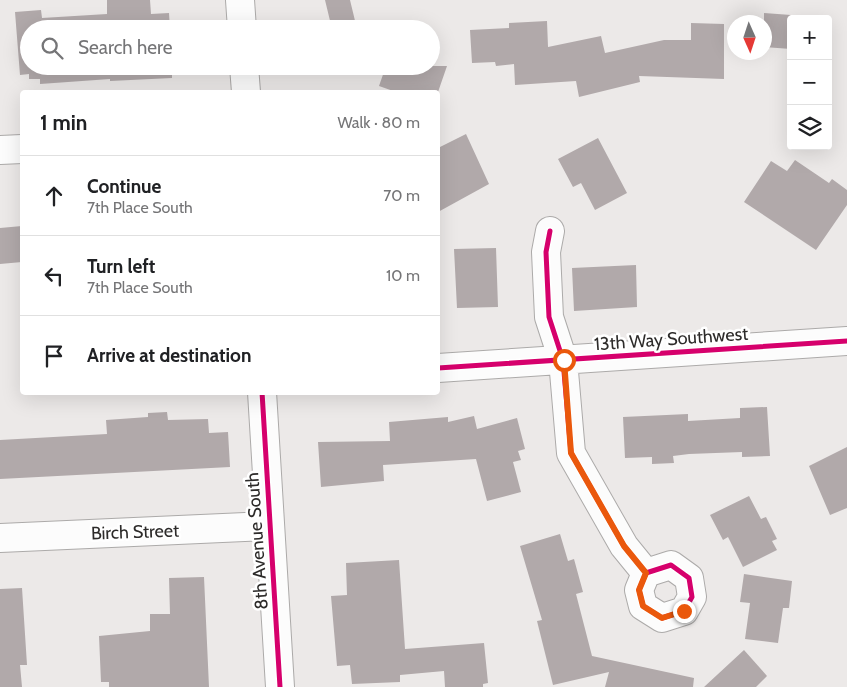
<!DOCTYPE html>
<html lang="en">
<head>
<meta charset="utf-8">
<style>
  :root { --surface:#fff; --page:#f6f6f6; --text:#202124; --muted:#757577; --line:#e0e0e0 }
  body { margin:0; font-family:Cabin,sans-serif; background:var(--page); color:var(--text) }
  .controls { position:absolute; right:15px; top:15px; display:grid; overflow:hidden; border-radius:5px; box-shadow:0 5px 20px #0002 }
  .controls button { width:45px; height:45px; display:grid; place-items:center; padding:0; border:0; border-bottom:1px solid var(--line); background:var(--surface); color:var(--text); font:25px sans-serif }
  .compass { position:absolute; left:727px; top:15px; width:45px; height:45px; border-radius:50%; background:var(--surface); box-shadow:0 5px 20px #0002; rotate:177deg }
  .stop { position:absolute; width:15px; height:15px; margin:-11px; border:4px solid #ea580c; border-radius:50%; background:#fff }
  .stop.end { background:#ea580c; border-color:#fff; box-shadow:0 1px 5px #0008 }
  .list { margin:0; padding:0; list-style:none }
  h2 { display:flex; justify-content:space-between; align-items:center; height:65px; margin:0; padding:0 20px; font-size:21px }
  h2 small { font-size:16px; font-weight:400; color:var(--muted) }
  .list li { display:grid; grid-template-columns:32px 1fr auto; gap:15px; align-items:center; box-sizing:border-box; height:80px; padding:0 20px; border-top:1px solid var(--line) }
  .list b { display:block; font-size:19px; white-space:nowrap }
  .list p { margin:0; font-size:16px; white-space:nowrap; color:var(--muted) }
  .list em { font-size:16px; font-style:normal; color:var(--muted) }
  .icon { flex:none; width:28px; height:28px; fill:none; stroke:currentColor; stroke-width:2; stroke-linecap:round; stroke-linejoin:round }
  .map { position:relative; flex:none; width:847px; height:687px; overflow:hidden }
  .search { position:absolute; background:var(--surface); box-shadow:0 5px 20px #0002; left:20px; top:20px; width:420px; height:55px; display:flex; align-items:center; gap:12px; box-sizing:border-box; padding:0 18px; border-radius:28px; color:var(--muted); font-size:19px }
  .panel { position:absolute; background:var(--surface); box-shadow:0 5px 20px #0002; left:20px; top:90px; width:420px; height:305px; border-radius:5px }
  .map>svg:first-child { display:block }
</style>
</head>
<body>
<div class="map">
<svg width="847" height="687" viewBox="0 0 847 687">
  <rect width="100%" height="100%" fill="#ece9e8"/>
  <path fill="#b1a9aa" d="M107,0H150L151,14L169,13L170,29H29V66H172V78L110,81V79L40,84V79H29V74L20,75L15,12L41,10L42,18L107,14Z
    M325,0H350L357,29H332Z
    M764,13L791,15V49L764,47Z
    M547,21L548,47L601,36L605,53L664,40H691V23L724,24V79L639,76L640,82L579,97L576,81L515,85L514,64L496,66L495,62L472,63L470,30L509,28V23Z
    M386,66H447L438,92H396L379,86Z
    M466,134L489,184L438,212V148Z
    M598,138L627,193L595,210L581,183L573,187L558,159Z
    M795,160L829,183L832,179L847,190V205L816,250L744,202L771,161L787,171Z
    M22,226V262L0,264V228Z
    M496,248L498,307L457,308L454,249Z
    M636,265L637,307L574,311L572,268Z
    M767,407L770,456L742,457V452L689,454L673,456L674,463L652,464V457L625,458L623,417L688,414V421L740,418V408Z
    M167,412L168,420L208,419L209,433L228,432L230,467L0,479V440L107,434L106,420L148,417V413Z
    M474,416L477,429L517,418L525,449L518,451L521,460L513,462L521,492L487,501L476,459L383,465L384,481L321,487L318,442L390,441L389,422L448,417V422Z
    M847,447V508L830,515L809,466Z
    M749,496L761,519L766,517L777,539L772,541L777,550L743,567L728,537L723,540L710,515Z
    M560,534L568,561L574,559L583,592L576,594L592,656L694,678L693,687H605L609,672L553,685L537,621L542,620L520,546Z
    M399,560L405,649L484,643L488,683L483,684V687H445L444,671L400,675V682L352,684L350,665L337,666L331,596L347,595L346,563Z
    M744,574L792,581L789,608H783L778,643L745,639L750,603L740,602Z
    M204,577L209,687H109V682H101L99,636L150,631V614H170L169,578Z
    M22,588L27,665H20L22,687H0V589Z
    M744,650L767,676L756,687H704Z"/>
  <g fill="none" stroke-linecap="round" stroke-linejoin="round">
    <g stroke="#acaaa9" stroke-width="30">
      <path id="street" d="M240,0L242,29
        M244,66L246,92
        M0,150L22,149
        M550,231L546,252L549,317L563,360L571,453L624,546L646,573L639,590L643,606L662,618L684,611L692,597L689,578L671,565L646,573
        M438,368L847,341
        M262,392L280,687
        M0,538L269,526"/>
    </g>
    <use href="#street" stroke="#fcfcfc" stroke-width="28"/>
    <g stroke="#fff" stroke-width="8">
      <path id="cycleway" d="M550,231L546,252L549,317L563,360L571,453L624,546L646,573L639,590L643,606L662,618L684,611L692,597L689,578L671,565L646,573
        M438,368L847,341
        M262,392L280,687"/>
    </g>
    <use href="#cycleway" stroke="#d6006c" stroke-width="5"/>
  </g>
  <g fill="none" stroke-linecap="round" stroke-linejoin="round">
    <path stroke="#ea580c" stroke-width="6" d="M564,360L571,453L624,546L646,573L639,590L643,606L662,618L684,611"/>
  </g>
  <g text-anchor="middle" stroke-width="5" stroke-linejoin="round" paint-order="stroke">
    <g font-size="18" fill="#2d2b2a" stroke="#fff">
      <text transform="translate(671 339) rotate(-4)" y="6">13th Way Southwest</text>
      <text transform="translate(135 532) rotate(-2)" y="6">Birch Street</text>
      <text transform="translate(257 541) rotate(-94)" y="6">8th Avenue South</text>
    </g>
  </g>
</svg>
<div class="controls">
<button>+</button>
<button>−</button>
<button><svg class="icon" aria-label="layers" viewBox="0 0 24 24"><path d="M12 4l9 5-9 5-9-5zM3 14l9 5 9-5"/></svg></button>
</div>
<svg class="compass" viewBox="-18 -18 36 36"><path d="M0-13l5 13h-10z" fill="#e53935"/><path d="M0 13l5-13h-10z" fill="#757577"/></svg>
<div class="stop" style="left:564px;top:360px"></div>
<div class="stop end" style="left:684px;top:611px"></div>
<div class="search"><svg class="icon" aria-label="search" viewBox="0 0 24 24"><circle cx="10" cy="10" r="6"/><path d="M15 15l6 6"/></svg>Search here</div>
<section class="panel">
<h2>1 min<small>Walk · 80 m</small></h2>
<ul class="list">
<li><svg class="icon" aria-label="ahead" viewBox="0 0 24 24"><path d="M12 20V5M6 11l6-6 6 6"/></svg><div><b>Continue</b><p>7th Place South</p></div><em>70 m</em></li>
<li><svg class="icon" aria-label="left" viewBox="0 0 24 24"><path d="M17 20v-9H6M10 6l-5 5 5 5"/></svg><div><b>Turn left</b><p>7th Place South</p></div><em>10 m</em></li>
<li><svg class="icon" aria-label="arrive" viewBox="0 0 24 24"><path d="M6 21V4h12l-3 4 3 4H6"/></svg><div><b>Arrive at destination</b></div></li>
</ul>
</section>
</div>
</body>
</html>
